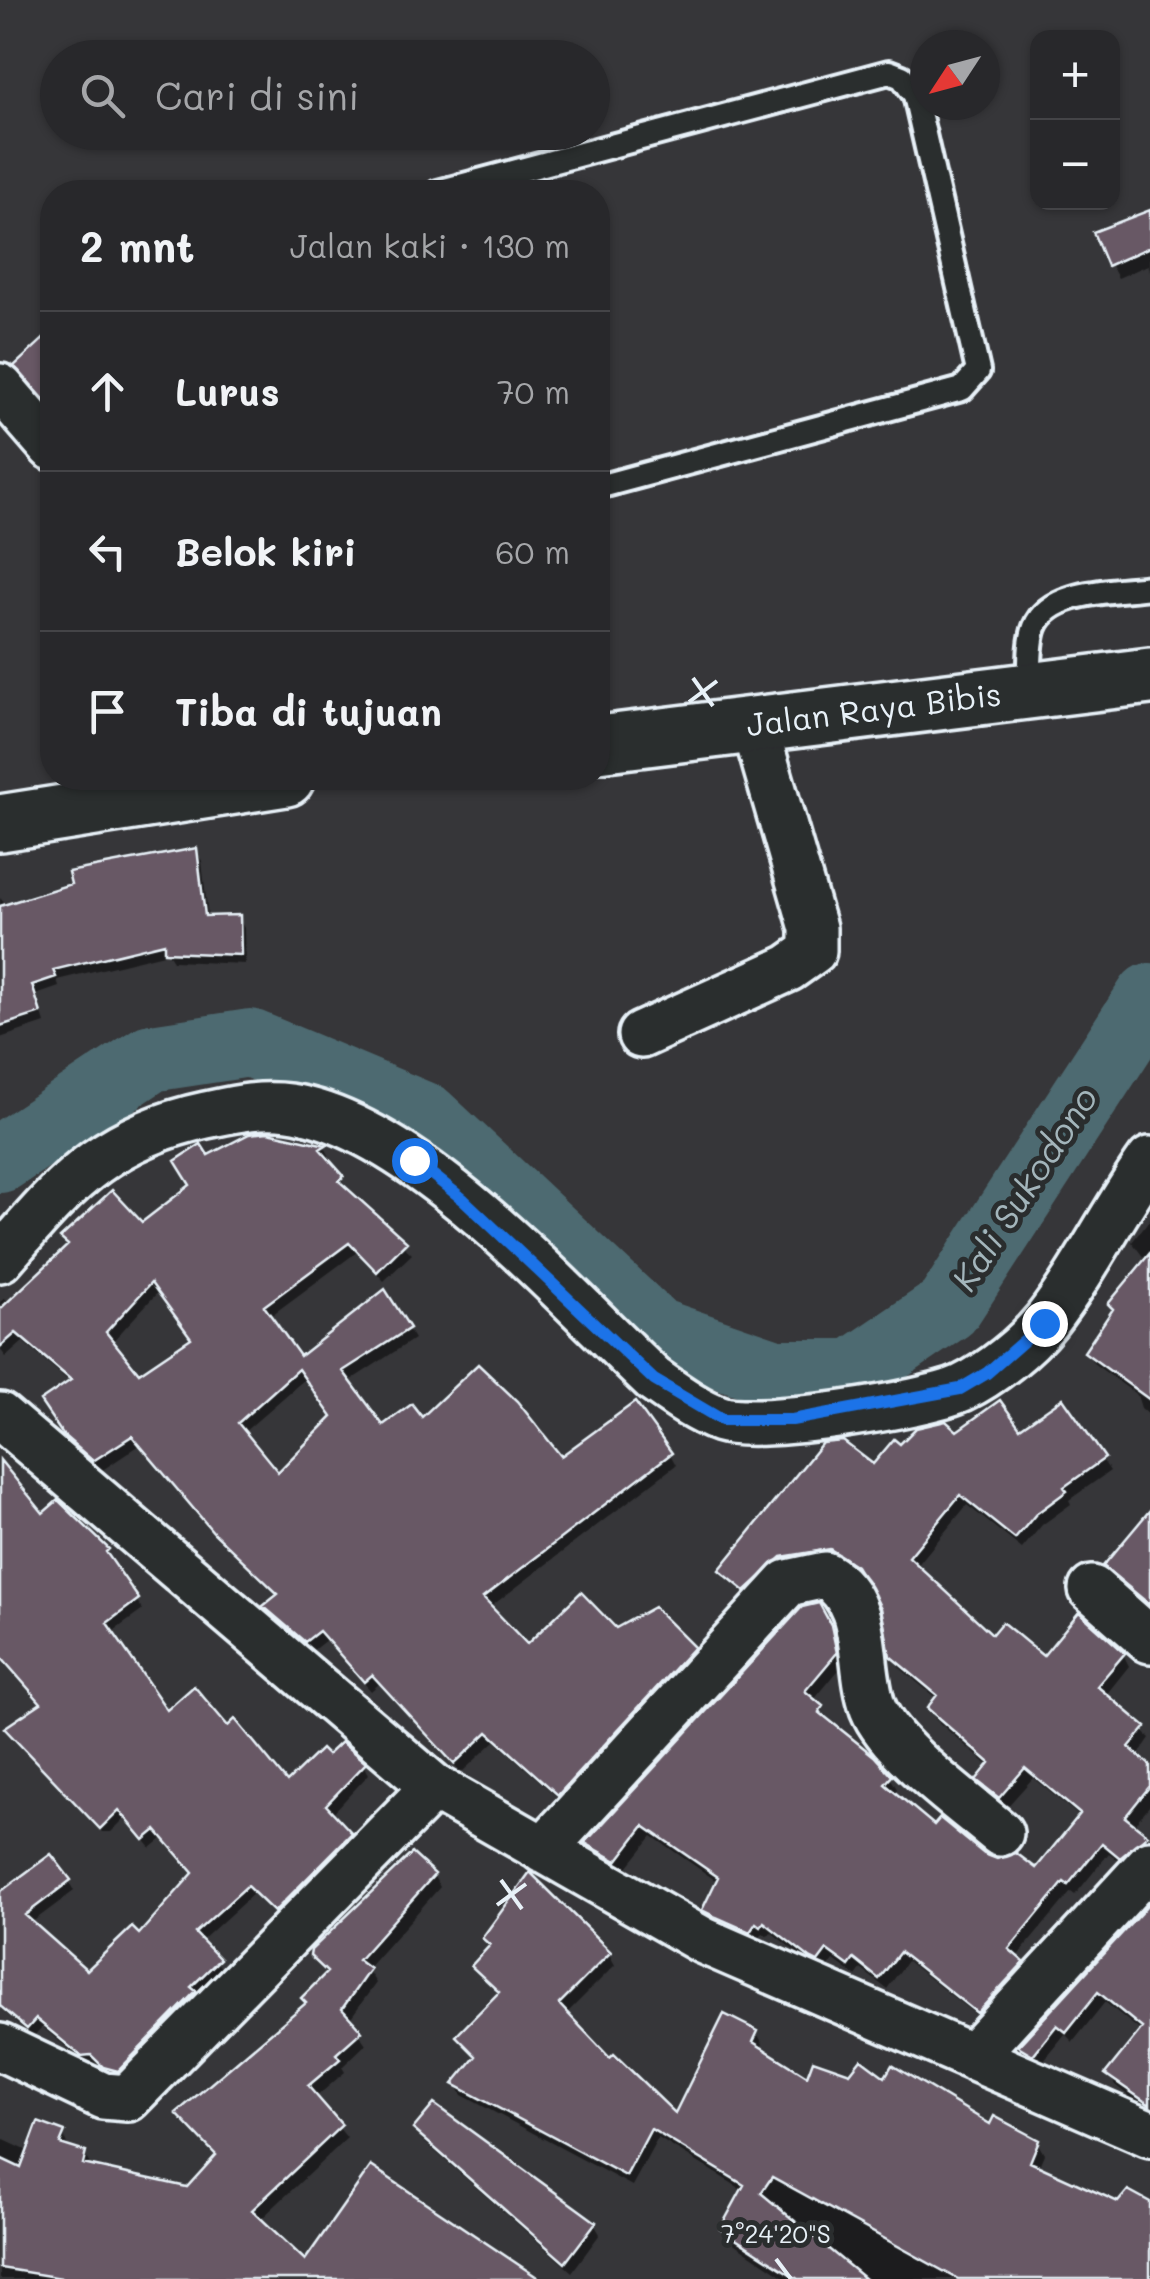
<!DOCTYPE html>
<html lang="id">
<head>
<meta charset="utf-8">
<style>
  :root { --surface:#28282b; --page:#303033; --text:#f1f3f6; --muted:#a5a6a9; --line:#444447 }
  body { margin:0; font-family:Mali,sans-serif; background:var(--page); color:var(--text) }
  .controls { position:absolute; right:30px; top:30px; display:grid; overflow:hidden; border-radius:20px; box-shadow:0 2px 8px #0004 }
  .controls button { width:90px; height:90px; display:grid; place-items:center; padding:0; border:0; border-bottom:2px solid var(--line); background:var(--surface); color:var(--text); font:50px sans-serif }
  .compass { position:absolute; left:910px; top:30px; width:90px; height:90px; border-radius:50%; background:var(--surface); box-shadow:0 2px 8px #0004; rotate:234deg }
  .stop { position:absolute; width:30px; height:30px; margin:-22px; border:8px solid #1a73e8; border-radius:50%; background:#fff }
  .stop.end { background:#1a73e8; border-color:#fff; box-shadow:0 2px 10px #0008 }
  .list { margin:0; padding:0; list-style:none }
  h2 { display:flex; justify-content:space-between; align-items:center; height:130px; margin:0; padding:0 40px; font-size:42px }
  h2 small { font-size:32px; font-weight:400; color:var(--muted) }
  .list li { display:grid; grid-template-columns:65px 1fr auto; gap:30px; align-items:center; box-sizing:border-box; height:160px; padding:0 40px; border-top:2px solid var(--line) }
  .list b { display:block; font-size:38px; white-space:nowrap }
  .list em { font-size:32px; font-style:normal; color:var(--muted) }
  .icon { flex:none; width:55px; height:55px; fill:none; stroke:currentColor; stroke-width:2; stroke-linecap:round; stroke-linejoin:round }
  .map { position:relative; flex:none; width:1150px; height:2279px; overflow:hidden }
  .search { position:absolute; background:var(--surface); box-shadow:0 2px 8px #0004; left:40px; top:40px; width:570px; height:110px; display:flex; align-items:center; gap:25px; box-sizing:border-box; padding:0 35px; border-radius:55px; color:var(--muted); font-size:38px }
  .panel { position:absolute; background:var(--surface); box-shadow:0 2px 8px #0004; left:40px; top:180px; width:570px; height:610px; border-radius:40px }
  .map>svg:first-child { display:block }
</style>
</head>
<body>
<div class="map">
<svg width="1150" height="2279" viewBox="0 0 1150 2279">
  <rect width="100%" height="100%" fill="#363639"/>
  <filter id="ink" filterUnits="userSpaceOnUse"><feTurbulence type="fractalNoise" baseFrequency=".01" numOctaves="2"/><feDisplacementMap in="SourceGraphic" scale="20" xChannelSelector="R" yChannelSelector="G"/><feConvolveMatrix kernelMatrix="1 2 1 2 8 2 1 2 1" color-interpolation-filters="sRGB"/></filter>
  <g filter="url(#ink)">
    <path fill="#0007" fill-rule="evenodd" d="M1150,212V271L1148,265L1118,278L1110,264Z
      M46,340L52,347V411L17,366Z
      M196,851L202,861L208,918H239L244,928L245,964L173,961L168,953L57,980L59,987L36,995L45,1023L0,1038V898L7,906Z
      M268,1134L325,1147L330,1157L326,1160L342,1178L346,1191L412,1254L384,1281L357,1252L269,1317L300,1359L408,1329L414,1339L348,1382L382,1428L421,1421L561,1459L670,1454L676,1465L489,1608L527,1647L615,1631L692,1649L698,1659L565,1804L495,1741L461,1773L379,1684L371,1691L326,1640L312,1651L272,1617L266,1607L279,1597L224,1544L140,1445L101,1471L72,1446L49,1413L71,1383L23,1342L6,1357L0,1349V1302L5,1298L10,1304L69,1248L63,1238L141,1226L193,1185L207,1158ZM159,1291L193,1339L138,1377L111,1343ZM306,1378L335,1418L277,1476L243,1433Z
      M1150,1219V1416L1141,1408L1137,1395L1093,1363L1087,1352L1115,1311L1126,1280L1144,1258L1132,1242Z
      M1062,1402L1110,1471L1069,1500L1071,1504L1042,1525L1022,1549L967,1505L916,1567L993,1638L1043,1660L1123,1654L1129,1666L1105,1696L1150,1738L1137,1757L1150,1768V1805L1133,1826L1150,1844L1128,1868L1109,1853L1075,1895L1071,1892L1016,1958L1029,1975L985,2022L907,1961L887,1989L861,1969L856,1976L834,1960L825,1972L819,1970L771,1932L768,1936L763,1933L757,1943L712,1921L705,1910L718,1882L652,1836L624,1871L595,1854L588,1843L817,1606L837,1639L842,1666L813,1701L828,1720L890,1777L897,1789L893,1794L935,1829L983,1856L1036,1871L1080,1817L1033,1778L1006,1808L986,1791L979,1780L990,1767L936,1720L930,1708L937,1699L900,1668L892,1655L883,1607L866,1578L838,1560L752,1601L722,1570L900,1448L957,1434L1020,1432Z
      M0,1465L42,1517L107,1551L110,1562L143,1610L111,1633L167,1713L227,1729L286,1786L327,1759L364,1765L369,1774L332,1814L355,1844L280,1920L254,1893L200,1942L223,1970L196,1996L199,2002L124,2079L110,2076L98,2064L88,2065L42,2027L33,2037L0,2008V1892L69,1882L74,1891L31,1923L87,1973L139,1938L194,1875L163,1838L151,1848L126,1817L111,1832H102L8,1729L43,1705L0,1656Z
      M1150,1537V1609L1113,1578L1106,1566Z
      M388,1875H433L440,1887L367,1969L376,1983L349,2020L366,2044L342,2067L345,2072L315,2098L347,2138L260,2220L305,2264L536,2279H0V2138L30,2152L63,2134L69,2149L84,2154L91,2166L188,2190L217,2158L180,2113L308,2005L327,1975L313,1951Z
      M1150,1917V2113L1115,2085L1108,2074L1142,2032L1105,2002L1073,2042L1065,2034L1040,2065L1027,2057L1021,2046Z
      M485,1938L609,1954L615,1965L565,2015L610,2062L676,2117L757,2033L763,2044L760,2050L809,2080L851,2076L886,2081L991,2127L1037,2142L1044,2154L1038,2168L1119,2205H1150V2279H787L729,2240L723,2229L742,2194L738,2187L658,2138L632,2186L462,2095L456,2084L477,2059L459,2037L500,1995L474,1966L491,1948Z
      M416,2129L594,2224L600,2234L572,2272L422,2140Z"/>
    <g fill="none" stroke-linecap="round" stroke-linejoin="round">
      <path stroke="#4e6b71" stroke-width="68" d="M0,1159L151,1058L250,1043L426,1117L656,1332L775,1373H853L948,1308L1150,997"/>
    </g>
    <path fill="#675865" stroke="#e8f1f8" stroke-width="2.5" fill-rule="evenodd" d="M1150,210V247L1107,266L1093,232Z
      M52,331V408L14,366Z
      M197,848L205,916L240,915L241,955L164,952V943L53,970L56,977L32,985L41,1013L0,1026V906L71,884L68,872Z
      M268,1132L326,1145L320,1149L344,1176L339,1181L407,1242L377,1272L349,1243L264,1306L300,1356L385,1289L410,1328L343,1371L383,1425L412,1404L422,1417L478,1364L517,1401L561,1456L635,1402L672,1453L483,1598L527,1644L581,1592L616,1628L654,1607L694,1647L558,1795L488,1732L454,1764L372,1675L364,1682L319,1631L305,1642L263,1606L278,1594L214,1533L132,1436L93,1461L63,1435L40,1401L71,1380L16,1333L0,1347V1309L68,1245L60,1238L112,1190L142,1222L190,1185L175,1161L201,1144L208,1155L249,1134ZM151,1283L191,1338L139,1373L106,1332ZM298,1369L332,1417L278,1472L238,1423Z
      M1150,1253V1400L1084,1352L1113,1309L1108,1304Z
      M1063,1398L1105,1458L1064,1487L1067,1491L1036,1514L1015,1539L960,1495L909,1557L992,1634L1002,1622L1043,1656L1079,1612L1125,1653L1097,1686L1146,1727L1129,1747L1150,1765V1786L1125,1817L1148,1835L1120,1858L1102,1843L1068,1885L1064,1882L1009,1949L1024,1962L977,2013L900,1952L879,1979L854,1959L849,1966L827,1950L818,1962L810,1958L764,1922L761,1927L756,1923L750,1932L716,1917L702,1910L718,1877L644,1826L617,1861L585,1843L802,1607L819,1603L831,1625L837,1653L805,1691L823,1706L819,1712L874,1756L892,1776L885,1784L934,1825L940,1818L984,1854L997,1859L1016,1853L1036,1868L1080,1814L1025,1768L999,1798L976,1780L990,1763L927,1708L937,1695L890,1656L881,1608L856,1566L830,1549L782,1557L745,1591L719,1570L822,1443L843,1441L873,1464L894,1439L900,1444L916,1428L946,1421L957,1431L1000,1400L1020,1428Z
      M0,1460L43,1513L58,1500L109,1549L106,1552L139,1599L107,1623L167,1710L194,1686L228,1726L235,1719L287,1782L321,1749L327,1755L341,1742L366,1763L326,1805L352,1833L274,1912L247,1886L195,1933L220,1959L191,1987L196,1991L118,2071L103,2067L91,2055L81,2056L36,2019L27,2029L0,2006V1892L51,1854L71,1880L25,1915L87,1970L132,1927L139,1934L193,1873L156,1830L144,1840L119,1810L100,1829L4,1728L41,1703L0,1656Z
      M1150,1510V1605L1103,1566Z
      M412,1853L435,1874L358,1960L370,1969L342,2009L362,2031L336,2054L340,2059L308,2086L342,2125L252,2210L305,2260L371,2166L540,2279H68L0,2268V2158L21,2168L38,2122L65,2132L60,2144L86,2152L83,2164L187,2187L216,2155L176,2113L306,2003L301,1998L327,1972L310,1956L311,1950Z
      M530,1872L611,1952L559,2004L610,2058L614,2054L675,2113L724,2014L758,2031L753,2042L807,2076L813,2060L850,2073L861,2059L885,2077L892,2065L990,2124L994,2116L1039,2140L1030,2162L1118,2202L1128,2190L1150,2202V2279H958L772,2177L761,2193L865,2279H798L720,2229L744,2185L651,2129L626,2176L453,2084L476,2056L456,2036L499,1992L471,1966L490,1945L482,1938Z
      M1150,1903V2105L1105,2074L1142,2028L1098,1992L1066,2032L1057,2025L1033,2055L1018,2046Z
      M434,2104L596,2222L565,2263L413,2129Z"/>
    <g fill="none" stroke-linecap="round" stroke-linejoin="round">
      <g stroke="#e8f1f8" stroke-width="30">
        <path id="lane" d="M438,192L889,72L902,77L915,95L978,371L962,389L598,487
          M1029,691C1031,672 1028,645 1035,627C1050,589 1115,592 1150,587"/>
      </g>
      <g stroke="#e8f1f8" stroke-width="52">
        <path id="street" d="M0,387L52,447
          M641,1035L789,968L813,951V928L754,724
          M0,1259C30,1225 59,1189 96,1162C128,1139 168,1123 206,1115C235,1109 260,1103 289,1107C414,1125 563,1294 654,1380C674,1394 697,1411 720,1419C758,1431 925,1405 962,1388C991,1374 1026,1346 1046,1321C1085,1271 1113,1212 1150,1160
          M0,1416L434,1787L704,1941L1150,2134
          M1092,1589L1150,1640
          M543,1850L788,1583L825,1575C872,1602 857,1664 873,1708C889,1749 966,1804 1000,1833
          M0,2047L103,2096L128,2098L434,1787
          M972,2057L1150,1864"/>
      </g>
      <g stroke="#e8f1f8" stroke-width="62">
        <g id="secondary">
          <path id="s1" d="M598,744L1150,676"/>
          <path d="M0,823L286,778"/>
        </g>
      </g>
      <use href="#lane" stroke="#2a2d2e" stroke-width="22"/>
      <use href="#street" stroke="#2a2d2e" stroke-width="45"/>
      <use href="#secondary" stroke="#2a2d2e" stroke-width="55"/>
    </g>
  </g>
  <g fill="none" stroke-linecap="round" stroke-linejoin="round" filter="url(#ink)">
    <path stroke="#1a73e8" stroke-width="12" d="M414,1160L464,1200L654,1380L722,1420H792L960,1389L987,1373L1044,1323"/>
  </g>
  <path fill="none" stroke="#e8f1f8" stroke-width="4" d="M693,678L713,706M689,702L717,681M501,1880L522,1909M497,1905L526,1884M776,2259L791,2279"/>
  <g text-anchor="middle" stroke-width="10" stroke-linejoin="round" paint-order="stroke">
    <g font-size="32" fill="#e8f1f8" stroke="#2a2d2e">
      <text dy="11" stroke="none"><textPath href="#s1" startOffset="278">Jalan Raya Bibis</textPath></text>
    </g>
    <g font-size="35" font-style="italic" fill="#a3b5bb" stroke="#2a2d2e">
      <text transform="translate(1025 1189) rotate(-57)" y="12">Kali Sukodono</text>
    </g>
  </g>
  <g font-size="25" text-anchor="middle" fill="#e8f1f8" stroke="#2a2d2e" stroke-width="10" stroke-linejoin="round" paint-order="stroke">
    <text x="776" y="2243">7°24'20"S</text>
  </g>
</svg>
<div class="controls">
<button>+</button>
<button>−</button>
</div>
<svg class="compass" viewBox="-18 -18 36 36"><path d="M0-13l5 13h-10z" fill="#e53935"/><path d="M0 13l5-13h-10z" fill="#a5a6a9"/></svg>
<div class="stop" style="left:414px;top:1160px"></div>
<div class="stop end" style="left:1044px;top:1323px"></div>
<div class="search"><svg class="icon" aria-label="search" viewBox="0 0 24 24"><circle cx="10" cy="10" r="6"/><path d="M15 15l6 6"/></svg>Cari di sini</div>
<section class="panel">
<h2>2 mnt<small>Jalan kaki · 130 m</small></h2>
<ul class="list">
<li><svg class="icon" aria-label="ahead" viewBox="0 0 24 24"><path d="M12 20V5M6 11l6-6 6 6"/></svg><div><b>Lurus</b></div><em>70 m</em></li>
<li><svg class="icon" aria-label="left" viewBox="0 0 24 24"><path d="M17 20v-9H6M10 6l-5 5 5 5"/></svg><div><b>Belok kiri</b></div><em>60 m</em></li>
<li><svg class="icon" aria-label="arrive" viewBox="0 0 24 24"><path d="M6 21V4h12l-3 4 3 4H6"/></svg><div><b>Tiba di tujuan</b></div></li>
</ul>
</section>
</div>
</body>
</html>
